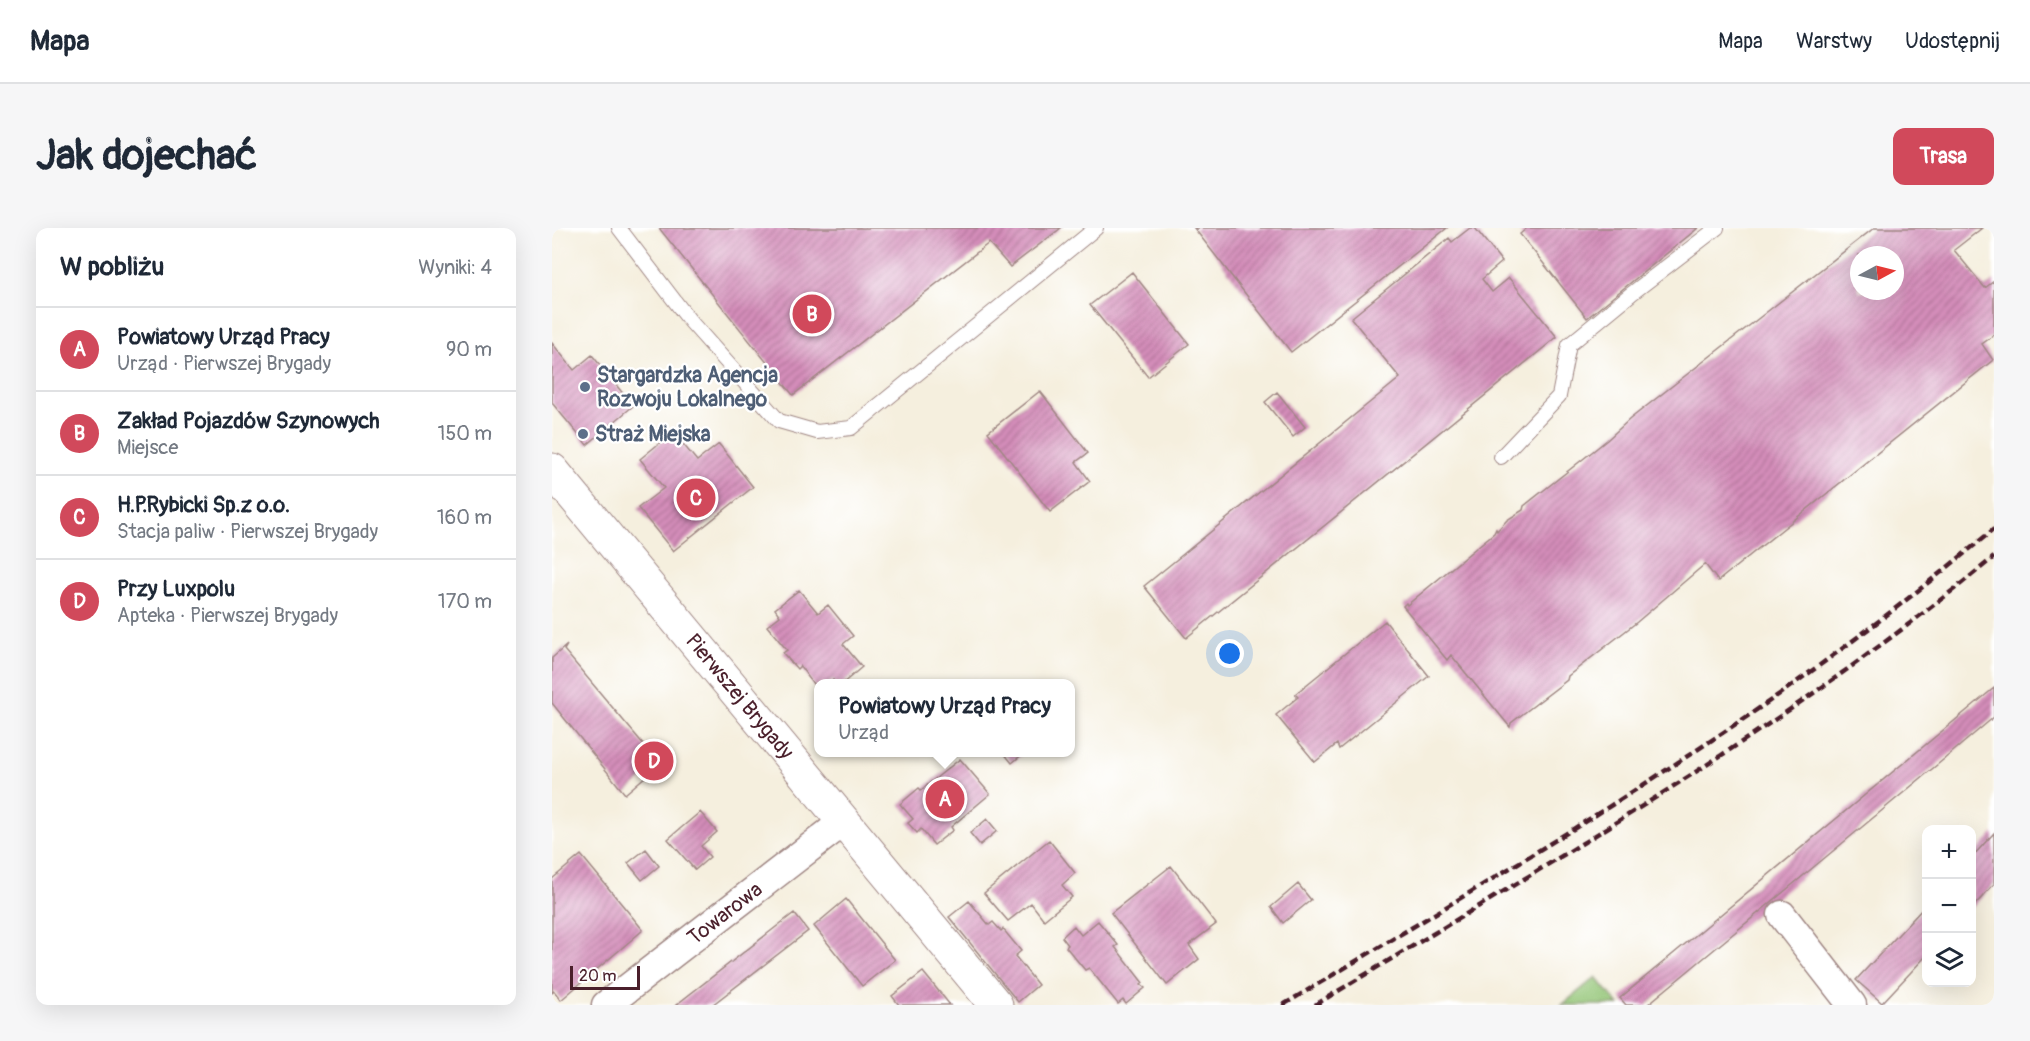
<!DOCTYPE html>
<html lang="pl">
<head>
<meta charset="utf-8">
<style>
  :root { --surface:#fff; --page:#f6f6f7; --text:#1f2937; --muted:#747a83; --line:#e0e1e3; --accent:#d1495b }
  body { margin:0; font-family:Pangolin,sans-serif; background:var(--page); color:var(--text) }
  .controls { position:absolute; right:18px; bottom:18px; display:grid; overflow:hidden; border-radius:12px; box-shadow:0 6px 24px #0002 }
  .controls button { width:54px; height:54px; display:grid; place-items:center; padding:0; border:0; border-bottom:2px solid var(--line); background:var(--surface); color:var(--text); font:30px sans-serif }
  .compass { position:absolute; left:1298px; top:18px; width:54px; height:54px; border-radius:50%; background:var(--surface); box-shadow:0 6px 24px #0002; rotate:83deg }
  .scale { position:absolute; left:18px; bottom:15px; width:70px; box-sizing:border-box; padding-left:6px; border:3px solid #4a1f2b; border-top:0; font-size:16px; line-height:21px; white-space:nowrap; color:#4a1f2b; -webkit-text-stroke:4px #fff; paint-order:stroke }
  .you { position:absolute; left:678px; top:426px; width:21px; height:21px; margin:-15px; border:4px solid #fff; border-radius:50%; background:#1a73e8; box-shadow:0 0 0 9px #1a73e833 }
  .badge { display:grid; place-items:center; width:39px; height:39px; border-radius:50%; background:var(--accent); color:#fff; font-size:20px; font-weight:700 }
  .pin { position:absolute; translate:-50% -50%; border:3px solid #fff; box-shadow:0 2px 6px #0006 }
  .popup { position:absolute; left:262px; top:451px; width:261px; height:78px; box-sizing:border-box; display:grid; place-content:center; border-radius:12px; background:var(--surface); filter:drop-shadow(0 2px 4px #0005); font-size:20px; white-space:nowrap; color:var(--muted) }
  .popup b { font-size:22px; color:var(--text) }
  .popup::after { content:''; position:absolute; left:50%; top:100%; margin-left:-12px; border:12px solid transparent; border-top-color:var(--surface) }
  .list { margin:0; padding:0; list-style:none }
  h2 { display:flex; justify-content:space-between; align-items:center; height:78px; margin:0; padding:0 24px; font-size:26px }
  h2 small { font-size:20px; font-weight:400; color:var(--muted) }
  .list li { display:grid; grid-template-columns:39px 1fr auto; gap:18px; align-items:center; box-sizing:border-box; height:84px; padding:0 24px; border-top:2px solid var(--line) }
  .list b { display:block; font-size:22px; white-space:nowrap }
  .list p { margin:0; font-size:20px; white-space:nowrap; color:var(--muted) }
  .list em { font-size:20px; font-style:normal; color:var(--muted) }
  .icon { flex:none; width:33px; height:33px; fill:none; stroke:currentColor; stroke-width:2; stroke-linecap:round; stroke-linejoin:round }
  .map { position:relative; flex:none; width:1442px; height:777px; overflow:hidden; border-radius:12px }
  header { display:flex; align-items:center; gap:36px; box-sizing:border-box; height:84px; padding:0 30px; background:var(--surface); border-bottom:2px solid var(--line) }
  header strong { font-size:28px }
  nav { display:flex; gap:33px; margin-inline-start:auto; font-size:21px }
  .intro { display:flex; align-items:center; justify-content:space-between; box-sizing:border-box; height:144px; padding:0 36px }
  h1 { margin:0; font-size:42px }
  .button { padding:15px 27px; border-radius:12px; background:var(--accent); color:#fff; font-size:21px; font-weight:700 }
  main { display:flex; gap:36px; padding:0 36px }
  aside { flex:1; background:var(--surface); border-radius:12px; box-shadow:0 6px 24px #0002 }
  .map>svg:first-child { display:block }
</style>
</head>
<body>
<header>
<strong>Mapa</strong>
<nav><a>Mapa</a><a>Warstwy</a><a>Udostępnij</a></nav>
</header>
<div class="intro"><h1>Jak dojechać</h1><a class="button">Trasa</a></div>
<main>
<aside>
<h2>W pobliżu<small>Wyniki: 4</small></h2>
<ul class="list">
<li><span class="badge">A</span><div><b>Powiatowy Urząd Pracy</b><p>Urząd · Pierwszej Brygady</p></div><em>90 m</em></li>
<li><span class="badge">B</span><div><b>Zakład Pojazdów Szynowych</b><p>Miejsce</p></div><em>150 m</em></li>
<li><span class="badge">C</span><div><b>H.P.Rybicki Sp.z o.o.</b><p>Stacja paliw · Pierwszej Brygady</p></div><em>160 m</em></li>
<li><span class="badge">D</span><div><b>Przy Luxpolu</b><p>Apteka · Pierwszej Brygady</p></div><em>170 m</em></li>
</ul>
</aside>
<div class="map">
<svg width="1442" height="777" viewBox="0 0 1442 777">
  <defs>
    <pattern id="building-hatch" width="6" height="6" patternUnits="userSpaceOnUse" patternTransform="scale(1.5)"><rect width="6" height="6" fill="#d48dba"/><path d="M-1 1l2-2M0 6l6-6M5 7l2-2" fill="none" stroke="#ae7397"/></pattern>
  </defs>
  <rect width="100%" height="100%" fill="#fff"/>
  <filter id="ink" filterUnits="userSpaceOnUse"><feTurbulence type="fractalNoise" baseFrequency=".0167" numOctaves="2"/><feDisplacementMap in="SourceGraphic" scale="12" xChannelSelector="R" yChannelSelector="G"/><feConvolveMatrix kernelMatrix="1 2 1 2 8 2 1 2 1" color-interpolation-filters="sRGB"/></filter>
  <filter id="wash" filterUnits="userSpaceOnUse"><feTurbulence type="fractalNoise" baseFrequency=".008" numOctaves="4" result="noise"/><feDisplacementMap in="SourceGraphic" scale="24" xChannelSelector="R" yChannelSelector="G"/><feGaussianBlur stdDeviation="1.35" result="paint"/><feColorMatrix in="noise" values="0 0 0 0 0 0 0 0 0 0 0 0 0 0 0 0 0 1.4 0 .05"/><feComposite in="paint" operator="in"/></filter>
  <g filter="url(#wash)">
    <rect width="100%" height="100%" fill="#f5efde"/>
    <path fill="#92c475" stroke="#6e7250" stroke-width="1.5" d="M1044,749L1067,777H1010Z"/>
    <g id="blocks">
      <path fill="url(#building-hatch)" fill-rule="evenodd" d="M107,0H509L458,39L437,15L241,167Z
        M642,0H895L739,124Z
        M918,0H923L950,34L930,51L940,64L957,50L1005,109L634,410L592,358L848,150L799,90L897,10L900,14Z
        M975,0H1146L1035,90L968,6Z
        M1322,0H1430L1402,22L1433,60L1442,53V107L1430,116L1441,132L1166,353L1153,336L1085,394L1016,448L1015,452L959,495L958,499L899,427L895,432L851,378L854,375L855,377L942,305L944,301L945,303L955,292L971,282L972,278L1055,212L1078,191ZM1307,27H1343V63H1307Z
        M580,44L637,116L596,149L538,77Z
        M0,115L22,142L40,127L81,178L35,217L0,175Z
        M488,163L536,225L524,234L538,253L498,284L436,204Z
        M725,164L753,199L741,209L713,174Z
        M121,204L145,233L167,216L201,259L121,323L86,280L112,260L88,231Z
        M247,362L266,385L276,377L301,408L291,416L310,439L290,456H283L281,452L277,456H267V464L248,438L245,441L231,425L235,422L215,398L228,388L223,381Z
        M833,393L877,448L787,521L785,516L763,534L724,487L746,469L743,466Z
        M15,417L12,422L108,536L73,566L0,475V430Z
        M1442,460V489L1397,527L1095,777H1074L1068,770Z
        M451,524H473L460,535Z
        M408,531L438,566L399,599L401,602L382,617L369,601L365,605L356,595L361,591L348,576L367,560L369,562Z
        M148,584L165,604L149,618L158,629L143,642L116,611Z
        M435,591L445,603L428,617L418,605Z
        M1442,605V656L1420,680V629Z
        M497,612L523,645L510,657L520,669L492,692L479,675L456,693L432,665Z
        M94,621L107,638L90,652L76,635Z
        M29,627L91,702L9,772L2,763L0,765V651Z
        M619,638L664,696L637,717L647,731L615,757L559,685Z
        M746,656L759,672L731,695L719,679Z
        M294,671L343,732L310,758L262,698Z
        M417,673L437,697L441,694L449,703L451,701L469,723L463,728L486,757L466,774L397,689Z
        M1374,677V728L1330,775L1304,752Z
        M242,685L256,703L160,777H124Z
        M546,693L566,717L563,719L591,755L589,757L593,760L574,776L571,772L566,776L537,740L533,742L514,719L516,717L510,709L522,698L529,707Z
        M371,744L398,777H347L340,768Z"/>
    </g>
  </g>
  <g filter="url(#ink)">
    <use href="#blocks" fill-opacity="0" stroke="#a08784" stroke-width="1.5"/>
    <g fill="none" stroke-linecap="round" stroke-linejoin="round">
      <g stroke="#a08784" stroke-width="16">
        <path id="service" d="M67,0L138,93L227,193L265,204L299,200L544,0
          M949,229L1007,168L1017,117L1079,66L1165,0"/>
      </g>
      <g stroke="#a08784" stroke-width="31">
        <g id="minor">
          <path d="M1230,687L1300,777"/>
          <path id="s1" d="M54,777L291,594"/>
        </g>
      </g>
      <g stroke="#a08784" stroke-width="35">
        <g id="tertiary">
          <path id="s2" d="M0,242L444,777"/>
        </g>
      </g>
      <use href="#service" stroke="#fff" stroke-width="14"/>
      <use href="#minor" stroke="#fff" stroke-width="28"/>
      <use href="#tertiary" stroke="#fff" stroke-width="33"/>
      <path stroke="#4a1f2b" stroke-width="4.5" stroke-dasharray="9 4.5" stroke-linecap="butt" d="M731,777C895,678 1061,581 1219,472C1296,418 1370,361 1442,301
        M763,777C995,636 1232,502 1442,329"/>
    </g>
  </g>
  <g fill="#5c6f8a" stroke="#fff" stroke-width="2">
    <circle cx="33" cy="159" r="6"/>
    <circle cx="31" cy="206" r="6"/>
  </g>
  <g text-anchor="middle" stroke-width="4.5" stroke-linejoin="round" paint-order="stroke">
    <g font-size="21" font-weight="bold" fill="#4e5e75" stroke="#fff" text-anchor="start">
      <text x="45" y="154">Stargardzka Agencja<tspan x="45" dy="24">Rozwoju Lokalnego</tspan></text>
      <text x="43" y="213">Straż Miejska</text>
    </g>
    <g font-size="21" fill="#4a1f2b" stroke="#fff">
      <text dy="7" stroke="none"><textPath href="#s2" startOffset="294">Pierwszej Brygady</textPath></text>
      <text dy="7" stroke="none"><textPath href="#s1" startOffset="150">Towarowa</textPath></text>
    </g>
  </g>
</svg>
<div class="controls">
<button>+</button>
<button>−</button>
<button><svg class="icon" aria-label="layers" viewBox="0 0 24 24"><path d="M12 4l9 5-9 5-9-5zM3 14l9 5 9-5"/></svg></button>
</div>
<svg class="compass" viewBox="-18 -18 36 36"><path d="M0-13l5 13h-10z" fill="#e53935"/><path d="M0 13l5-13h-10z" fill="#747a83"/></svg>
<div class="scale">20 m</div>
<div class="you"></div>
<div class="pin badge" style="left:393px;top:571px">A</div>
<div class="popup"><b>Powiatowy Urząd Pracy</b>Urząd</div>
<div class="pin badge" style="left:260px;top:86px">B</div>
<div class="pin badge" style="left:144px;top:270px">C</div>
<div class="pin badge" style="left:102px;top:533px">D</div>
</div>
</main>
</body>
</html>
